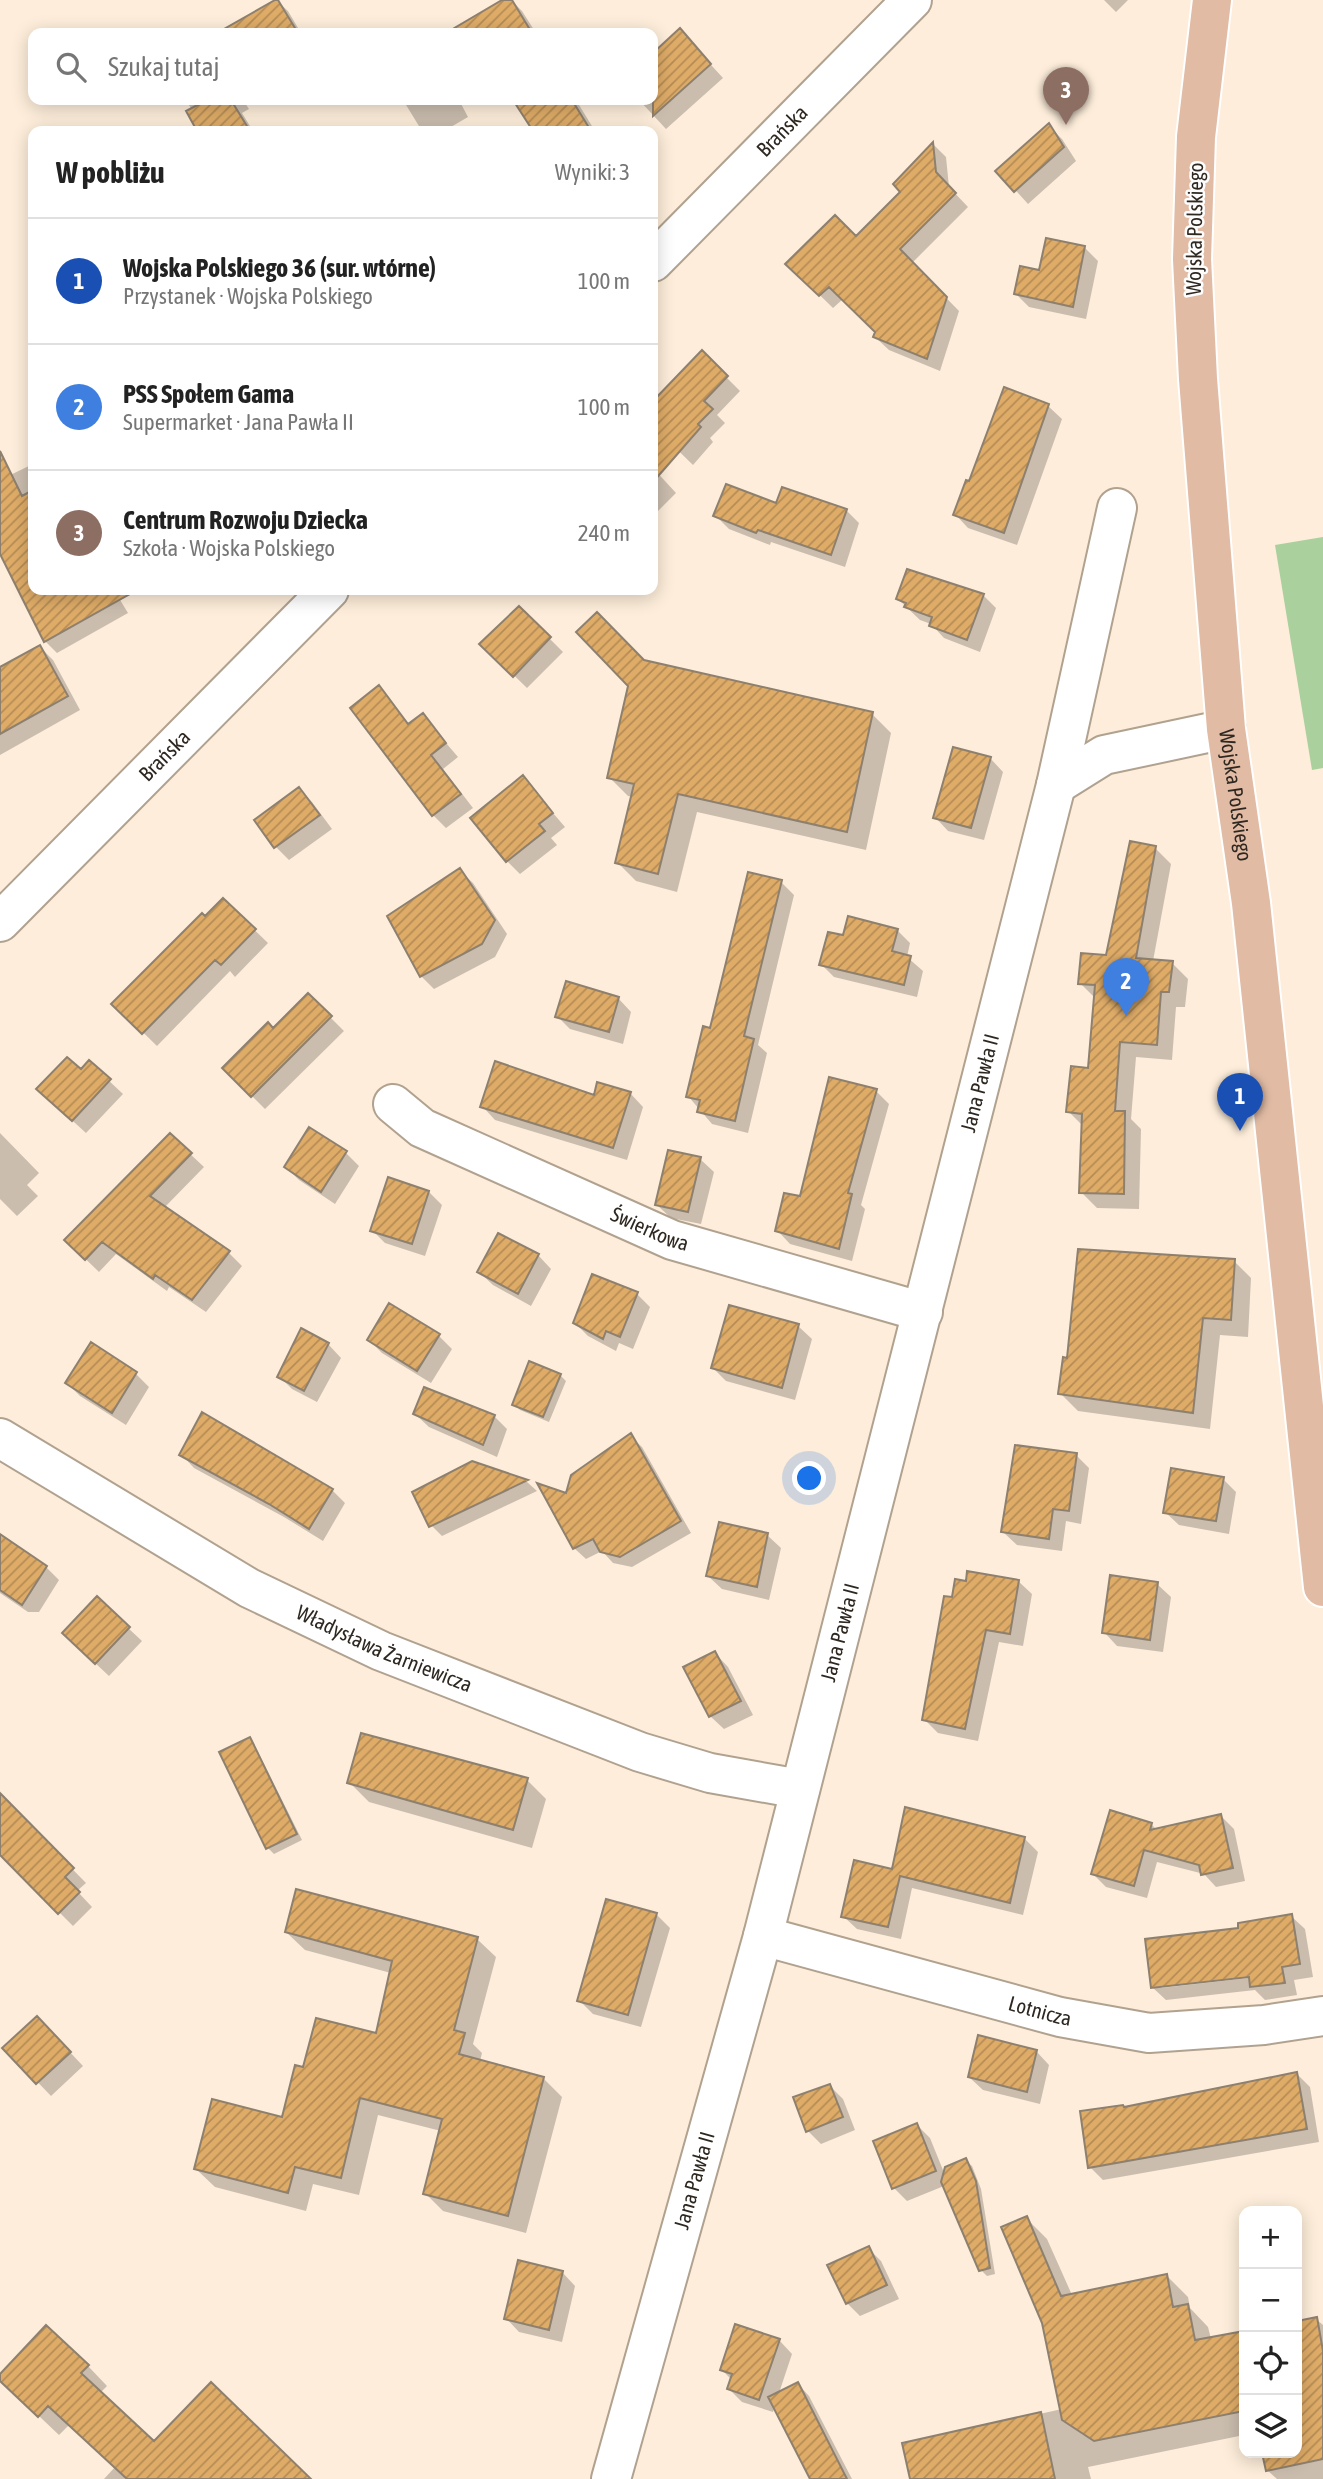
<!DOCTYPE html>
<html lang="pl">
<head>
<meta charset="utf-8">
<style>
  :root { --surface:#fff; --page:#f2f2f2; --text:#222; --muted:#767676; --line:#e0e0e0; --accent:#2563eb }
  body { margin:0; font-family:"Asap Condensed",sans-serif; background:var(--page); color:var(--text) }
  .controls { position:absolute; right:21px; bottom:21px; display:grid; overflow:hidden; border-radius:14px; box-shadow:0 4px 18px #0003 }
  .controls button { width:63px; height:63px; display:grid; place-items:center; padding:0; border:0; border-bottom:2px solid var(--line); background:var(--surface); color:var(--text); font:35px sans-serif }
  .you { position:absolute; left:810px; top:1479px; width:24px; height:24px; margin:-18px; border:5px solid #fff; border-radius:50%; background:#1a73e8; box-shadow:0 0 0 10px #1a73e833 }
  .badge { display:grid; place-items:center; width:46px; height:46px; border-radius:50%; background:var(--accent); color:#fff; font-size:23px; font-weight:700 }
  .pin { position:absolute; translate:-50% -58px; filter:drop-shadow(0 2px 4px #0008) }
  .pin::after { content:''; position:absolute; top:37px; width:24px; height:21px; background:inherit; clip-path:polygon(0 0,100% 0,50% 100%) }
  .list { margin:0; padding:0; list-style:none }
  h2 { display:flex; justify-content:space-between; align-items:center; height:91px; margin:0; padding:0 28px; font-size:30px }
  h2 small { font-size:23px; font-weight:400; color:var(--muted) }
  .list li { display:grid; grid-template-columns:46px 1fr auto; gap:21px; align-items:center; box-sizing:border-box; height:126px; padding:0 28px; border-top:2px solid var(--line) }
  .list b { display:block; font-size:26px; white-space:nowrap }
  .list p { margin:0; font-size:23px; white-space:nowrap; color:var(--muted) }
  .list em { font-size:23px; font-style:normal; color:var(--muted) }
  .icon { flex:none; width:38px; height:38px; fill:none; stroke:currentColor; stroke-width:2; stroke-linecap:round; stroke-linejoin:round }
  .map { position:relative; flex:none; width:1323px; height:2479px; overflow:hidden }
  .search { position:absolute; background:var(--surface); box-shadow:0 4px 18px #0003; left:28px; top:28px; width:630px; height:77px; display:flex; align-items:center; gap:18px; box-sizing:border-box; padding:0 24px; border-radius:14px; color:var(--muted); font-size:26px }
  .panel { position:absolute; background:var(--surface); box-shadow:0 4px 18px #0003; left:28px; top:126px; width:630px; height:469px; border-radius:14px }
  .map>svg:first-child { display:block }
</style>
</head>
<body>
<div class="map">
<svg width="1323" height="2479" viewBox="0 0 1323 2479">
  <defs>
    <pattern id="building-hatch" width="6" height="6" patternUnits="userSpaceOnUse" patternTransform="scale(1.75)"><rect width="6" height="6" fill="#dfac68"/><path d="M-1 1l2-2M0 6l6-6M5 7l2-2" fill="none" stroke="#b58c55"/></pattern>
  </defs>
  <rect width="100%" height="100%" fill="#fdedda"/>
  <path fill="#a9d09d" d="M1323,537V768L1312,770L1275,545Z"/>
  <path fill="#0003" fill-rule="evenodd" d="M506,0H511L522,11L536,33H475L468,22Z
    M1104,0H1128L1116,12Z
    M277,1L288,11L301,33H220Z
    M680,31L723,78L666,129L639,100H653V55Z
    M186,100H243L249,109L242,113L253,131H199L188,112L192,110Z
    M403,100H459L468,117L444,131H422Z
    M515,100H576L595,131H535Z
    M1049,126L1062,139L1076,161L1028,204L998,171Z
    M933,144L946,157L949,187L968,207L912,263L959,311L940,371L889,350L875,337L877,332L843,299L833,308L788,264L856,239L902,192Z
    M1085,248L1098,261L1086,319L1029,307L1016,294L1040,272Z
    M702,353L740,391L717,415L725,423L710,438L713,442L693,465L653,426V403Z
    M1005,389L1048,406L1062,419L1017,545L968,528L955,514L970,483Z
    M33,464V590H114L128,613L57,653L45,641L0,550V480Z
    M653,468L676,493L653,516Z
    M777,505L846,510L859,523L845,567L771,542L770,545L729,529L716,516Z
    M983,595L996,608L980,652L944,638L931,624L920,620L898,599Z
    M519,608L563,652L527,688L482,644Z
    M40,647L53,660L80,710L0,755V670Z
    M379,688L410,725L423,716L458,757L443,769L473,808L446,828L433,815Z
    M872,714L891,733L866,850L697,812L677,892L636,881L617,862L633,797L628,796L609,777Z
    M990,758L1003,772L984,840L948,831L935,817Z
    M523,778L565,827L551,838L557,845L520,874L507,861Z
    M299,789L312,802L332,829L289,860L276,847L256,820Z
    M1155,848L1171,864L1153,961L1172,963L1188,979L1185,1007H1176L1172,1060L1136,1057L1131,1119L1141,1129L1139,1209L1097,1208L1081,1192L1084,1127L1068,1111L1089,1070L1096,999L1080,983L1108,957Z
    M459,870L473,883L507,934L495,957L434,989L421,976Z
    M781,882L794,895L758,1045L767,1053L748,1133L712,1124L688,1096L711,1030Z
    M223,900L268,943L235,977L230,971L157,1046L114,1004Z
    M897,930L910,943L907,957L923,971L917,997L834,977L821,964L845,937Z
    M308,995L344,1031L265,1109L224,1068L273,1031Z
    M618,998L631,1012L623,1044L570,1029L557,1016Z
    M89,1062L123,1094L86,1133L52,1102Z
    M876,1091L889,1104L861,1205L865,1209L852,1261L790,1244L777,1230Z
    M630,1093L643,1107L627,1160L495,1120L482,1106Z
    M0,1133L39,1173L27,1185L38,1196L17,1216L0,1199Z
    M170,1135L204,1167L164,1208L229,1253L242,1266L206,1312L169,1287L167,1291L116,1254L99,1272L66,1240Z
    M346,1153L359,1166L335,1204L299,1180L286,1167Z
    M700,1159L714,1172L701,1224L671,1218L657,1205Z
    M429,1192L442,1205L425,1256L385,1243L372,1230Z
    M538,1255L551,1269L531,1306L493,1285L479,1272Z
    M1234,1261L1251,1278L1248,1337L1220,1335L1210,1429L1078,1411L1060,1393L1069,1360Z
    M637,1294L650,1307L633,1349L619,1343L616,1351L588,1336L575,1323Z
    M798,1326L812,1339L795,1400L726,1381L713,1368Z
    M439,1336L452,1349L431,1383L382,1353L369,1340Z
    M328,1344L341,1358L317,1402L292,1389L279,1376Z
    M91,1345L136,1374L149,1387L126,1425L80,1396L67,1383Z
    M560,1375L566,1381L549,1422L520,1410L514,1404Z
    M415,1414L494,1416L507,1429L497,1457L429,1427Z
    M630,1436L642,1447L691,1533L632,1567L613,1563L602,1551L586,1559L574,1548L567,1495Z
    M181,1454L332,1490L345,1503L323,1541L284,1517L194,1468Z
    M1076,1455L1089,1468L1081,1524L1066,1521L1062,1551L1017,1545L1003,1532Z
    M473,1463L527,1482L537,1491L442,1536L431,1525Z
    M1223,1479L1236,1492L1229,1534L1179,1525L1165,1512Z
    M767,1535L781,1548L769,1600L722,1589L708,1576Z
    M0,1536L46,1567L59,1580L39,1612H28L0,1593Z
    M1018,1581L1032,1594L1023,1646L999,1642L978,1741L938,1733L924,1719L954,1599Z
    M1157,1584L1171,1597L1163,1652L1117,1646L1104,1632Z
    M97,1599L142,1641L109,1676L77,1646Z
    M715,1653L728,1667L753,1715L724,1729L710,1716Z
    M249,1740L255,1746L302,1840L274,1854L268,1848Z
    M527,1780L546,1799L532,1848L369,1802L349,1782Z
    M1221,1816L1234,1829L1245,1881L1216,1887L1204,1874L1157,1862L1147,1898L1106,1887L1093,1874L1151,1824L1157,1830Z
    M36,1832L86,1883L77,1891L92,1907L73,1926L7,1860Z
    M1024,1838L1038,1852L1023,1915L912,1888L901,1939L857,1929L843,1916L894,1871Z
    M656,1914L670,1928L641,2027L593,2014L579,2000Z
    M1291,1916L1305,1929L1313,1977L1294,1980L1297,1995L1265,2000L1255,1990L1166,2000L1152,1987L1240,1930ZM1257,1974L1258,1977L1161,1988V1985Z
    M286,1932L477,1939L496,1957L473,2044L482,2053L480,2061L543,2078L562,2097L526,2233L443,2211L425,2193L441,2131L378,2115L359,2195L313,2184L306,2211L215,2187L196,2169L283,2119L304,2070L377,2035L391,1973L305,1950Z
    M50,2031L83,2066L51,2096L5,2048Z
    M1036,2051L1049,2065L1040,2104L983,2090L969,2077Z
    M1297,2074L1310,2087L1319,2142L1103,2180L1090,2167L1125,2109Z
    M830,2086L843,2099L855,2130L821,2144L808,2131Z
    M917,2125L930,2138L945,2175L965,2160L972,2166L981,2189L995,2274L987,2276L981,2270L944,2186L907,2201L894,2188Z
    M1026,2218L1047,2239L1072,2295L1167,2276L1188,2297L1190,2308L1208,2327L1211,2339L1244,2333V2435L1088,2467L1091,2479H912L904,2444L1062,2409Z
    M868,2248L881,2261L899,2299L860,2316L847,2303Z
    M562,2272L575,2286L562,2342L519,2332L506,2318Z
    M1316,2319L1323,2325V2479H1277L1267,2470L1264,2453H1297V2322Z
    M779,2340L792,2354L779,2393L798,2384L809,2396L852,2479H812L775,2406L773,2412L742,2402L729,2389L732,2380L722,2370Z
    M88,2366L107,2386L100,2393L154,2443L308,2479H104L115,2467L69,2425L59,2435L0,2379V2377Z"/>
  <path fill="url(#building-hatch)" stroke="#8e806f" stroke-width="2" d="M275,0H278L298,33H217Z
    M502,0H512L532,33H446Z
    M680,28L711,64L653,116V53Z
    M207,100H231L250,131H197L186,111Z
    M513,100H572L591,131H533Z
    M1049,123L1064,147L1014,192L995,171Z
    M933,142L936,172L956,193L900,249L947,297L927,359L873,337L875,332L829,287L819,296L785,264L835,215L856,236L900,192L893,184Z
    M1046,238L1085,246L1073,307L1014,294L1020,266L1039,270Z
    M702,350L728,376L704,401L713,409L698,424L701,427L653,482V401Z
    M1004,387L1049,404L1004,533L953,515L966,480L969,481Z
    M0,451L22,496L33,490V590H137L44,642L0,554Z
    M726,484L776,503L782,487L847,509L831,555L758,530L756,533L713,516Z
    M907,569L984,594L967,640L929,626L932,617L904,607L906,603L896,599Z
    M519,606L551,637L513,677L479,644Z
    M597,612L644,660L873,712L847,832L678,794L658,874L615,863L634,784L607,778L628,686L576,632Z
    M40,645L68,696L0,734V667Z
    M379,685L408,724L423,713L446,743L431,755L461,794L432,816L350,708Z
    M953,747L991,757L971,828L933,818Z
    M523,775L553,813L539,824L545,831L506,862L470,818Z
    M299,787L320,815L274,848L254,820Z
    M1130,841L1156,846L1136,958L1173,961L1169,992H1161L1157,1045L1120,1042L1115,1111H1125L1124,1194L1079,1193L1082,1114L1066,1112L1071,1066L1088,1068L1095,985L1078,984L1081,953L1106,955Z
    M460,868L495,920L482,944L420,977L387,916Z
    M748,872L782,880L744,1036L754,1039L735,1121L697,1112L700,1100L686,1097L703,1026L710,1028Z
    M223,898L256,929L221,965L215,960L142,1034L111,1004L202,913L205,916Z
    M848,916L898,929L892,951L911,956L904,985L819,965L828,932L843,935Z
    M566,981L619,997L609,1032L555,1017Z
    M308,993L332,1016L251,1097L222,1068L268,1022L273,1028Z
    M67,1057L81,1069L89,1060L111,1079L72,1121L36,1089Z
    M495,1061L594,1095L597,1082L631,1092L613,1148L480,1107Z
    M829,1077L877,1089L848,1193L852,1194L839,1249L775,1231L784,1193L800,1196Z
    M309,1127L347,1151L321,1192L284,1167Z
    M170,1133L192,1153L150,1196L230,1251L192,1300L155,1275L153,1279L102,1242L85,1260L64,1240Z
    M668,1150L701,1157L688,1212L655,1205Z
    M388,1177L429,1191L412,1244L370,1231Z
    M498,1233L539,1254L518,1294L477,1272Z
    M1078,1249L1235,1259L1231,1320L1203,1318L1193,1413L1058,1394L1063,1357L1067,1358Z
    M592,1274L638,1292L620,1337L606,1331L603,1339L573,1323Z
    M389,1303L440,1334L417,1371L367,1340Z
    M729,1305L799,1324L782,1388L711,1368Z
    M301,1328L329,1343L304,1391L277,1377Z
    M91,1342L137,1372L112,1413L65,1383Z
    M529,1361L561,1374L543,1417L512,1405Z
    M424,1387L495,1415L483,1445L413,1414Z
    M202,1412L333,1489L309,1529L269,1504L179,1455Z
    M631,1433L681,1521L620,1557L600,1552L593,1539L573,1549L537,1483L566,1493L571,1475Z
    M1015,1445L1077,1453L1069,1511L1053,1509L1049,1539L1001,1532Z
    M472,1461L528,1480L429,1527L412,1492Z
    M1171,1468L1224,1477L1216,1521L1163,1513Z
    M719,1522L768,1533L757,1587L706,1576Z
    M0,1534L47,1566L22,1605L0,1590Z
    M967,1571L1019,1580L1010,1634L986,1630L965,1729L922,1720L944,1596L952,1597L955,1579L966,1581Z
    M1110,1575L1158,1582L1150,1640L1102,1633Z
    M97,1596L130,1627L95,1664L62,1633Z
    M715,1651L741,1701L709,1717L683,1667Z
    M361,1733L528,1778L513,1830L347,1783Z
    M250,1737L297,1834L266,1849L219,1752Z
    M0,1793L74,1868L65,1877L80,1892L58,1914L0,1855Z
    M905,1807L1025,1837L1010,1903L900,1876L888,1927L841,1917L854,1860L892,1869Z
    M1110,1810L1152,1823L1150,1830L1221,1814L1233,1868L1201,1875L1199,1865L1144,1850L1134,1886L1091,1874Z
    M296,1889L478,1937L454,2030L465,2033L459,2054L544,2077L508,2216L423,2194L442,2119L360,2098L341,2178L295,2167L288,2193L194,2169L212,2099L282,2117L295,2065L303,2067L316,2018L376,2033L392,1961L285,1932Z
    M606,1899L657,1913L628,2015L577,2001Z
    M1292,1914L1300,1964L1282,1967L1285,1983L1250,1987L1249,1977L1151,1988L1145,1939L1238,1928V1923Z
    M37,2016L71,2052L36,2084L2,2048Z
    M978,2035L1037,2050L1027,2092L968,2077Z
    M1297,2072L1307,2129L1088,2168L1080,2111L1123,2105L1124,2107Z
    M830,2084L843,2117L806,2132L793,2097Z
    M917,2123L936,2171L892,2189L873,2141Z
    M966,2158L976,2181L990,2268L979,2271L941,2182L945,2167Z
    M1027,2216L1061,2296L1167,2274L1173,2307L1188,2304L1195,2340L1244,2331V2411L1094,2441L1062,2420L1042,2323L1001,2227Z
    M869,2246L887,2285L846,2304L827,2265Z
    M518,2260L563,2271L549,2330L504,2319Z
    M1317,2317L1323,2351V2459L1266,2471L1262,2453H1297V2321Z
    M735,2324L780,2339L759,2400L727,2389L732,2374L720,2370Z
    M46,2325L89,2365L81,2373L154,2441L211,2382L311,2479H127L48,2406L38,2417L0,2381V2374Z
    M798,2382L847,2479H810L768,2397Z
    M1041,2412L1055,2479H910L902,2443Z"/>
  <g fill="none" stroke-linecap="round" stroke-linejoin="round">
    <g stroke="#b1a290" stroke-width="42">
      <g id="minor">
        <path id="s1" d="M653,262L912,0"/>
        <path d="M1056,785L1104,755L1226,729"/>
        <path id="s2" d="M0,922L329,590"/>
        <path id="s3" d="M393,1104L422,1128L672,1240L923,1312"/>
        <path id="s4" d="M0,1438L249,1588L381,1651L640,1752L710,1773L800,1789"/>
        <path id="s5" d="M763,1936L1060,2017L1149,2033L1264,2025L1323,2016"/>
        <path id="s6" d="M611,2479L763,1936L1056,785L1117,508"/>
      </g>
    </g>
    <g stroke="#fff" stroke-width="42">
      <g id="major">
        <path id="s7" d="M1212,0L1196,137L1192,259L1198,379L1226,729L1251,903L1323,1587"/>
      </g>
    </g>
    <use href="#minor" stroke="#fff" stroke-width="38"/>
    <use href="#major" stroke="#e1bba4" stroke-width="38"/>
  </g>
  <g text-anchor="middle" stroke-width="5" stroke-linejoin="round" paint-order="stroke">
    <g font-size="21" fill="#2e2821" stroke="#fdfdfd">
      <text dy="7" stroke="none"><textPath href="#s1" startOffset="184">Brańska</textPath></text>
      <text transform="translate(1195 229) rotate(-89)" y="7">Wojska Polskiego</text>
      <text dy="7" stroke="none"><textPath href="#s2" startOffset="234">Brańska</textPath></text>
      <text dy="7" stroke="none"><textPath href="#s7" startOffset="798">Wojska Polskiego</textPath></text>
      <text dy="7" stroke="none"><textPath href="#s6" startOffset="1444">Jana Pawła II</textPath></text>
      <text dy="7" stroke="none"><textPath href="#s3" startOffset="287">Świerkowa</textPath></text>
      <text dy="7" stroke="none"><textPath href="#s6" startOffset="877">Jana Pawła II</textPath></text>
      <text dy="7" stroke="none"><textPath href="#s4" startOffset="439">Władysława Żarniewicza</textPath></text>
      <text dy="7" stroke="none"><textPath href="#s5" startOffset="287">Lotnicza</textPath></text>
      <text dy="7" stroke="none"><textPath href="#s6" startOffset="310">Jana Pawła II</textPath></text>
    </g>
  </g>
</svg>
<div class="controls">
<button>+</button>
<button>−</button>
<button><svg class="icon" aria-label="locate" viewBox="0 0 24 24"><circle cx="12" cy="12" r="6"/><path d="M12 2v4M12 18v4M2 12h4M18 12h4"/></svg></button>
<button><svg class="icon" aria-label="layers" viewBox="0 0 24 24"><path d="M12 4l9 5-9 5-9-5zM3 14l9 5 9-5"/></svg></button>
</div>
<div class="you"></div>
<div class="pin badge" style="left:1240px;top:1131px;background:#1a4fb4">1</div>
<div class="pin badge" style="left:1126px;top:1016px;background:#3f7fe0">2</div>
<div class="pin badge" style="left:1066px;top:125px;background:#8d6e63">3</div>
<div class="search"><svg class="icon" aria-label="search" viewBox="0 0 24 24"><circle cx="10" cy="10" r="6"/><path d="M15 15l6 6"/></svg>Szukaj tutaj</div>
<section class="panel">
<h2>W pobliżu<small>Wyniki: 3</small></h2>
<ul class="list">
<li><span class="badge" style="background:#1a4fb4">1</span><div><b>Wojska Polskiego 36 (sur. wtórne)</b><p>Przystanek · Wojska Polskiego</p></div><em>100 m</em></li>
<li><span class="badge" style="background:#3f7fe0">2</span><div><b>PSS Społem Gama</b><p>Supermarket · Jana Pawła II</p></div><em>100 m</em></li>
<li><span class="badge" style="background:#8d6e63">3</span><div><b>Centrum Rozwoju Dziecka</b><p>Szkoła · Wojska Polskiego</p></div><em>240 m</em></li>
</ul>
</section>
</div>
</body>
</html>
